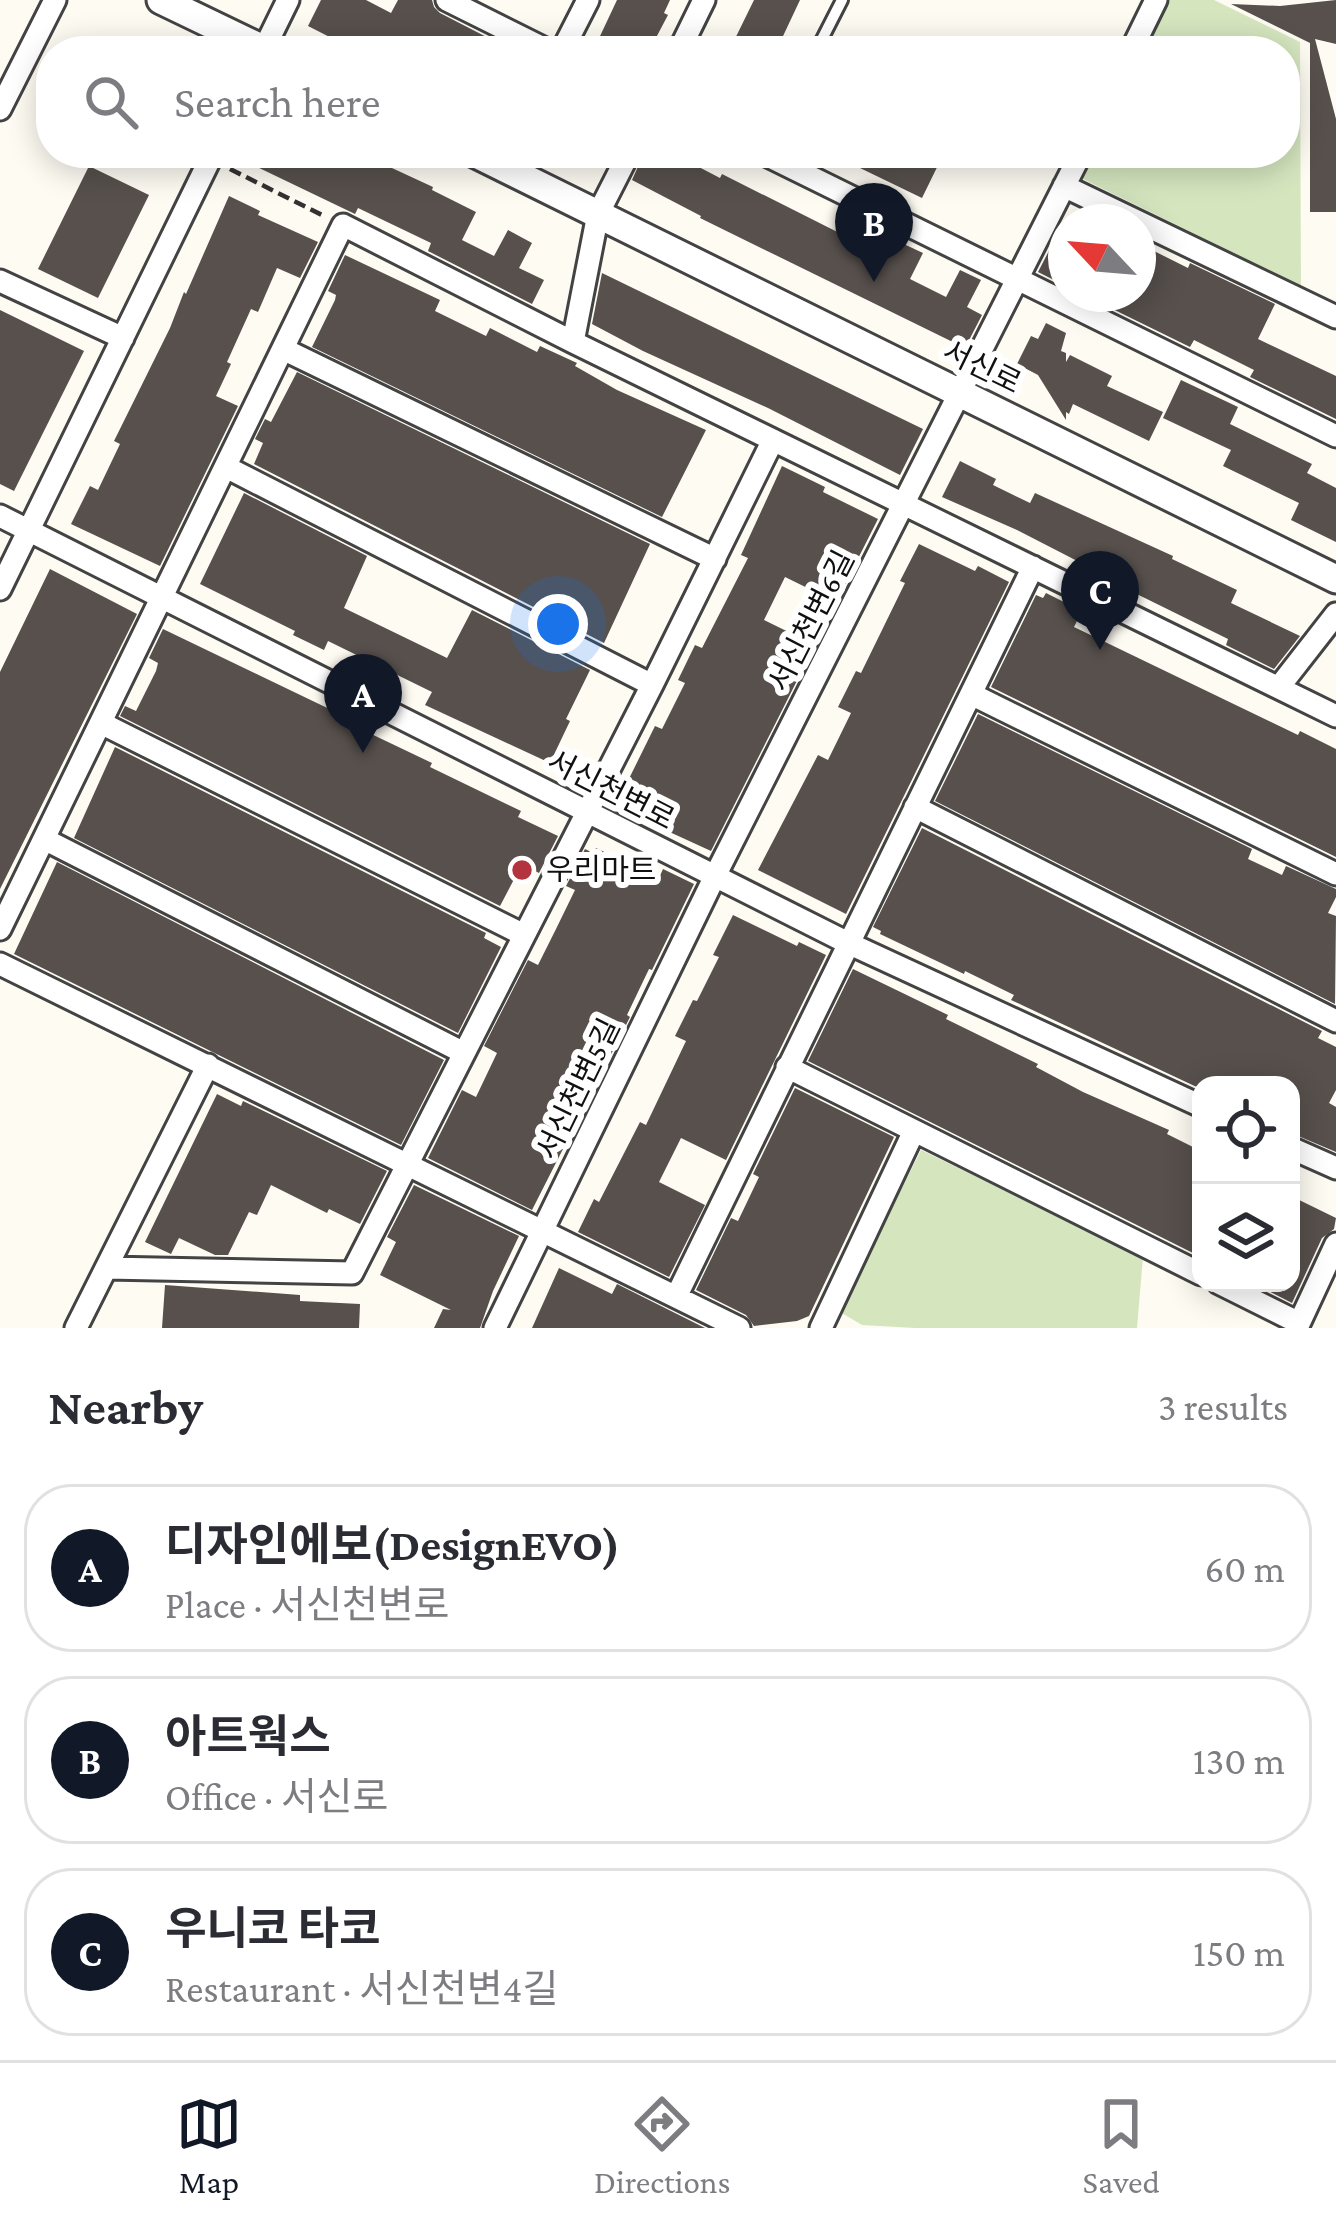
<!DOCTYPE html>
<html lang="en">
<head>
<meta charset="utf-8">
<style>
  :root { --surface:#fff; --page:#f7f7f7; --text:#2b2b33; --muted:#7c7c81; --line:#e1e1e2; --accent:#111827 }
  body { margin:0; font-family:"Crimson Pro","Noto Sans KR",serif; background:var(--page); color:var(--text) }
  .controls { position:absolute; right:36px; bottom:36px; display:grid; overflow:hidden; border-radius:24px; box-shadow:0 6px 30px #0003 }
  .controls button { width:108px; height:108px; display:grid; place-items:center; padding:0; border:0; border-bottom:3px solid var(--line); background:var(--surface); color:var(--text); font:60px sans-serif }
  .compass { position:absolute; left:1048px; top:204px; width:108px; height:108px; border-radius:50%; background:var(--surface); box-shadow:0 6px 30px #0003; rotate:296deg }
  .you { position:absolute; left:558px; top:624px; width:42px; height:42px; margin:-30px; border:9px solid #fff; border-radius:50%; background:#1a73e8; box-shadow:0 0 0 18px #1a73e833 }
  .badge { display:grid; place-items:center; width:78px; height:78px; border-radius:50%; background:var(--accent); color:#fff; font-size:39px; font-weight:700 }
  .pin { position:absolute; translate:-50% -99px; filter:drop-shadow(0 3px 6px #0008) }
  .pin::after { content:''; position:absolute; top:63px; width:42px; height:36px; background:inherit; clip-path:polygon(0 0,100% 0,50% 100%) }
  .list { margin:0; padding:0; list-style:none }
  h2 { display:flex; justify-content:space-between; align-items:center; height:156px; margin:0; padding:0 48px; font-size:51px }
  h2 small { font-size:39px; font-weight:400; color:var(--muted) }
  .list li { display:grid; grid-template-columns:78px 1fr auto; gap:36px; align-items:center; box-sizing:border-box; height:168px; margin:0 24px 24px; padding:0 24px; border:3px solid var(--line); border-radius:48px }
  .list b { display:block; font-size:45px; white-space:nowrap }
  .list p { margin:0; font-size:39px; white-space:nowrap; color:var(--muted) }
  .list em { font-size:39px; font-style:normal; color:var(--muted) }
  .icon { flex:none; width:66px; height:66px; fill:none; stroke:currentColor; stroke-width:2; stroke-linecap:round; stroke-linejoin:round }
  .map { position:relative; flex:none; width:1336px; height:1328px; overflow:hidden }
  .search { position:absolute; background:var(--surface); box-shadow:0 6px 30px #0003; left:36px; right:36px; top:36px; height:132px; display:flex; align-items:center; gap:30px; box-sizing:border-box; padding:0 42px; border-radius:48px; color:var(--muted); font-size:45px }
  .sheet { height:732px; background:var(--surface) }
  nav { display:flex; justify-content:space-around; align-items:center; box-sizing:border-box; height:168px; border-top:3px solid var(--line); background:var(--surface); font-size:33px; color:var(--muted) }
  nav a { display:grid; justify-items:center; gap:6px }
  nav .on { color:var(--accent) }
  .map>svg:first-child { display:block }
</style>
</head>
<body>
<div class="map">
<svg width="1336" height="1328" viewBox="0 0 1336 1328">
  <rect width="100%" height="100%" fill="#fefbf3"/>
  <path fill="#d5e6bf" d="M1170,0H1214L1300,42L1301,286L1083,179L1082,173L1092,153H1285V51H1144Z
    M921,1150L1143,1257L1137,1328H915L862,1325L840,1312Z"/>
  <path fill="#57504d" d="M321,0H366L391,13L398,0H432L434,7L440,13L504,46L502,51H357L308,26Z
    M617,0H670L664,13L668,15L649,51H593Z
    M754,0H800L776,51H729Z
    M1336,0V44L1315,39L1336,119V212H1310V43L1231,4L1280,6Z
    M228,153H368L380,159L379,162L433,187L432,190L476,212L462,240L494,256L508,230L532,243L519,268L544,280L532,304L428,251L431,243L358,208L355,214Z
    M644,153H672L720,178L722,174L885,256L893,239L923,253L910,279L946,297L960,270L981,280L967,307L982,315L965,348L700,218L701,216L632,180Z
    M829,153H944L922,198Z
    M89,166L149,195L98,298L38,269Z
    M229,196L260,211L258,215L318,242L300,278L277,268L258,312L251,309L227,362L231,364L216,396L238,406L160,566L71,524L90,486L98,490L120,444L114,441L170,328L184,292L186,294Z
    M1066,218V286L1038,272Z
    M1138,243L1188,268L1190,263L1275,304L1258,339L1336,376V419L1250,377L1254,370L1194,340L1190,347L1082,294H1138Z
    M345,255L440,300L435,311L486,336L490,328L537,352L540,346L577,363L575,366L617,390L706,430L662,517L312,347L335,300L336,295L328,291Z
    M602,273L923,429L900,475L768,408L643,351L592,324Z
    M0,310L84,351L14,491L0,484Z
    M1046,323L1066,333L1061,351L1066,353V362L1070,355L1112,376L1107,386L1163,412L1149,441L1073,404L1069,414L1066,412V420L1038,375L1017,364L1031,336L1038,339Z
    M297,372L650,544L604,643L254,464L263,443L255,439L265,419L271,422Z
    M1181,380L1238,407L1230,424L1312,464L1307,473L1336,488V542L1291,520L1299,503L1223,466L1231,450L1163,418Z
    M960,461L996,479L993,485L1030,503L1035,493L1173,556L1172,559L1237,590L1231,603L1300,636L1274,669L1226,645L1228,639L1086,569L1087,566L1017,530L942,497Z
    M782,466L825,487L823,492L878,519L836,602L785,577L764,620L815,645L711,851L615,807L655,726L662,729L685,683L678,680L695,645L702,648L748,558L741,555Z
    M244,493L367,556L344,608L447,658L472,610L590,670L566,719L570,721L550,763L425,705L432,692L328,641L324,650L293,635L295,631L200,584Z
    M919,544L975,571L978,566L1009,582L846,914L758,870L818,755L828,760L851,713L838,707L856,671L861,673L905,583L900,581Z
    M50,569L137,614L0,889V672Z
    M1046,593L1082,611L1074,627L1298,735L1300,731L1336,749V857L991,687L1036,595L1043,598Z
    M163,629L346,717L344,721L432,763L430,767L521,811L518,817L558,836L539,873L522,864L500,906L120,716L125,706L136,711L156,671L158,663L149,658Z
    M978,714L1252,849L1248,859L1282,875L1286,866L1336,889V897L1328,913L1336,916L1335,1004L935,801Z
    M115,747L486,933L484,938L501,947L458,1033L74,838Z
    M922,828L1322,1031L1318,1038L1336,1047V1090L1329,1103L1336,1107V1152L1291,1133V1085H1201V1089L1011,1000L1014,995L965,971L964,974L880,934L881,931L873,927Z
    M596,848L659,878L663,869L694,884L652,970L649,969L627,1015L630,1017L532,1210L428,1158L462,1090L476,1097L497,1053L484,1046L528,960L538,965L556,929L575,890L566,886L585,849L593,853Z
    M57,862L444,1060L401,1145L14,954Z
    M733,915L797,946L799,942L826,955L726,1160L681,1138L659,1182L705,1205L669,1277L578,1232L594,1199L599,1202L640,1122L646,1125L686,1041L675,1036L693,1000L697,1001L719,957L713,955Z
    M853,969L948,1015L946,1019L1038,1064L1036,1067L1083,1092L1169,1130L1167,1134L1201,1151V1257L808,1061Z
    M795,1088L894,1137L809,1316L797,1321L754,1326L746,1315L696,1290L731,1218L738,1221L759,1177L753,1174Z
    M217,1094L241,1106L243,1101L387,1171L360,1224L329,1209L327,1213L271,1185L257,1215L249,1212L228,1255H215L179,1238L171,1254L145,1242Z
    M414,1185L519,1236L493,1291L480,1328H434L443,1309L451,1310L380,1275L396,1242L387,1237Z
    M1291,1196L1336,1218L1334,1229L1322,1238L1292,1303L1253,1283H1291Z
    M559,1268L612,1294L617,1284L705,1328H532Z
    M165,1285L300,1295V1301L360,1304L359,1328H162Z"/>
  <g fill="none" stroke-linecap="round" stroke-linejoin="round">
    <g stroke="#434343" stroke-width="16">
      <path id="service" d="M816,51L842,0"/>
    </g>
    <g stroke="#434343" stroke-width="27">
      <path id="minor" d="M447,0L549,51
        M263,51L288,0
        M562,51L588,0
        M679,51L704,0
        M1131,51L1156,0
        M0,109L55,0
        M762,153L1336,436
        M1064,186L1336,317
        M0,281L123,338
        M573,342L598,214L629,153
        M283,349L715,559
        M226,467L652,685
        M0,516L848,943L1201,1106
        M0,589L213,153
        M1279,687L1336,614
        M971,694L1336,874
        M101,723L524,935
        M915,807L1336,1021
        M44,839L464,1053
        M0,929L343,225L573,342L1336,716
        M0,964L739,1328
        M787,1067L1201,1274
        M1291,1148L1336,1168
        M107,1268L352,1273L652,685L773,440
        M1219,1283L1299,1323
        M677,1295L1033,567
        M76,1328L208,1065
        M495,1328L715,876L1081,153
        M821,1328L914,1131
        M1297,1328L1336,1244"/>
    </g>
    <g stroke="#434343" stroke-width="33">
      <path id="tertiary" d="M161,0L267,51
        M474,153L1336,579"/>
    </g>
    <path stroke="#323232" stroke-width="4.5" stroke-dasharray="12 6" stroke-linecap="butt" d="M230,169L322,215"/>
    <use href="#service" stroke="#fff" stroke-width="10"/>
    <use href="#minor" stroke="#fff" stroke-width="21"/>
    <use href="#tertiary" stroke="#fff" stroke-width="27"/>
  </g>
  <circle fill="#b3343f" stroke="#fff" stroke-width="4.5" cx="522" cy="870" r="12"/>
  <g text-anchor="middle" stroke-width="12" stroke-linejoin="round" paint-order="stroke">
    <g font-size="30" fill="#101010" stroke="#fff">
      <text transform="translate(982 367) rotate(26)" y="10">서신로</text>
      <text transform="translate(811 621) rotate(-63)" y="10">서신천변6길</text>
      <text transform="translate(611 790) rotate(27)" y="10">서신천변로</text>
      <text transform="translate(578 1089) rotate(-64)" y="10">서신천변5길</text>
    </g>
    <g font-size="30" fill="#101010" stroke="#fff" text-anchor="start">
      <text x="546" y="880">우리마트</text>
    </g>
  </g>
</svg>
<div class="controls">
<button><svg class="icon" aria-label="locate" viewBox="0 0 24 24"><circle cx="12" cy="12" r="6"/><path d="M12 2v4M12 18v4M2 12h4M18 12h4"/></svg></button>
<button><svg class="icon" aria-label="layers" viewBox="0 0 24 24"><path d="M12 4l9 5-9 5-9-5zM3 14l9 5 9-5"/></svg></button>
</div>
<svg class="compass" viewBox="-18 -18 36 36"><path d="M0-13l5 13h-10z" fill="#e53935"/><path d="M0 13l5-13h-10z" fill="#7c7c81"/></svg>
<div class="you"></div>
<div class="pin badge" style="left:363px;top:753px">A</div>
<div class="pin badge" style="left:874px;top:282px">B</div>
<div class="pin badge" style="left:1100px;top:650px">C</div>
<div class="search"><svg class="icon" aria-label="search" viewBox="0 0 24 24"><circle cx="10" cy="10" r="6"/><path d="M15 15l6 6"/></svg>Search here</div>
</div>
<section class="sheet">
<h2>Nearby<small>3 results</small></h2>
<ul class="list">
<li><span class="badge">A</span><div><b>디자인에보(DesignEVO)</b><p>Place · 서신천변로</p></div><em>60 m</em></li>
<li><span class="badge">B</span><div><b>아트웍스</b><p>Office · 서신로</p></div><em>130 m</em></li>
<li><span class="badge">C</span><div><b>우니코 타코</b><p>Restaurant · 서신천변4길</p></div><em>150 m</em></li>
</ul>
</section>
<nav>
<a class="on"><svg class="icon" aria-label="map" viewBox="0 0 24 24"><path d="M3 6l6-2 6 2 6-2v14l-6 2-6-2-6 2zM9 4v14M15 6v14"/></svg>Map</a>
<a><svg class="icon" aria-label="directions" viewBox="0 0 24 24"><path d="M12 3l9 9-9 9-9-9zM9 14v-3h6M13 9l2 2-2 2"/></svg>Directions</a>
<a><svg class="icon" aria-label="saved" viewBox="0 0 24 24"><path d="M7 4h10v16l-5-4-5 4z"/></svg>Saved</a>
</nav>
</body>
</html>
